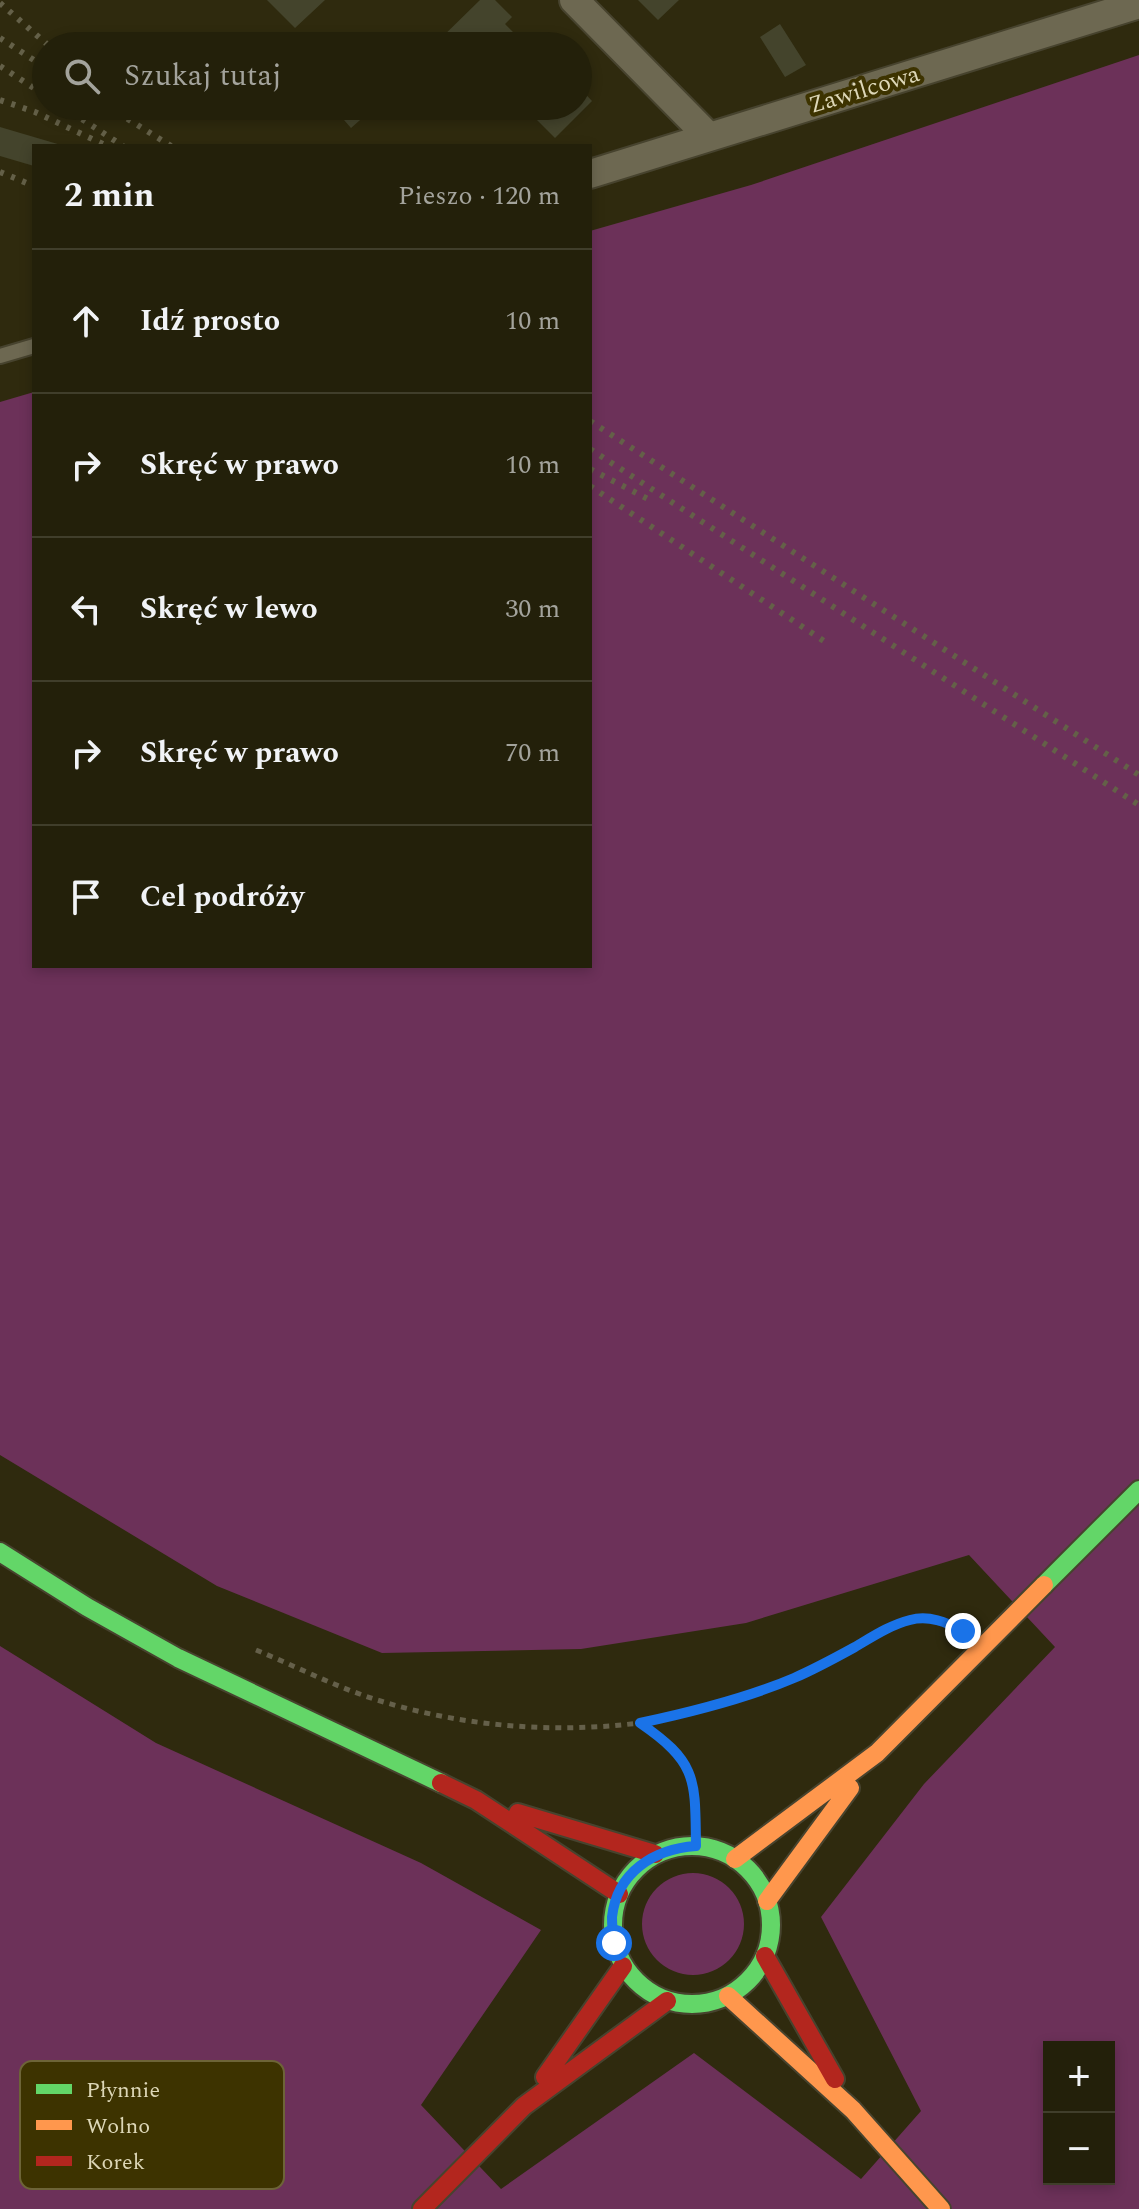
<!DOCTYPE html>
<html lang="pl">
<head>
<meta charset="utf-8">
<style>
  :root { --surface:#23200a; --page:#2b2813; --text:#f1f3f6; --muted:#a3a39c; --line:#403e2b }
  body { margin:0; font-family:Spectral,serif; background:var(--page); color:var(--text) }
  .controls { position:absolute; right:24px; bottom:24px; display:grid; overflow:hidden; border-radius:0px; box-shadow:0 4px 12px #0003 }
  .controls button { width:72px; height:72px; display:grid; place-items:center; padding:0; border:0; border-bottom:2px solid var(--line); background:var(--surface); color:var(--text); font:40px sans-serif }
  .stop { position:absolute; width:24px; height:24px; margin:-18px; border:6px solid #1a73e8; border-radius:50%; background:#fff }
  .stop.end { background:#1a73e8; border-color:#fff; box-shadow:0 2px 8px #0008 }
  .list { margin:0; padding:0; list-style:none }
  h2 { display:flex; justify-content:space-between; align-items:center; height:104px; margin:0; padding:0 32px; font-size:34px }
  h2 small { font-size:26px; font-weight:400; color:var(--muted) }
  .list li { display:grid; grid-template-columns:52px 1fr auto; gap:24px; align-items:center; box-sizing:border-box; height:144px; padding:0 32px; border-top:2px solid var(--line) }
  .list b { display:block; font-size:30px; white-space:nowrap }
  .list em { font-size:26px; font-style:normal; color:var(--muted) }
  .icon { flex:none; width:44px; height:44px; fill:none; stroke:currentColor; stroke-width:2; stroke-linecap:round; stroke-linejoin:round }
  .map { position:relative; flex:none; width:1139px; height:2209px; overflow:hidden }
  .search { position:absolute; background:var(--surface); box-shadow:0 4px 12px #0003; left:32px; top:32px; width:560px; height:88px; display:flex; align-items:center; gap:20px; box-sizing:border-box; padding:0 28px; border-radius:44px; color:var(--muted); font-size:30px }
  .panel { position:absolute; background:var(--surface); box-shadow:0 4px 12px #0003; left:32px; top:144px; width:560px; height:824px; border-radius:0px }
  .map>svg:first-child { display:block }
</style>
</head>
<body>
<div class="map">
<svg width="1139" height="2209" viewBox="0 0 1139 2209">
  <rect width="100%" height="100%" fill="#2f2a0e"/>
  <path fill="#6c3159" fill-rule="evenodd" d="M1139,55V2209H0V1646L156,1743L421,1863L541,1930L421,2105L501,2189L694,2053L861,2179L921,2111L821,1917L924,1784L1055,1647L969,1555L746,1623L581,1649L382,1653L217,1586L0,1455V402L34,392V966H590V231L751,185ZM1049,2047H1109V2179H1049Z
    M642 1924a51 51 0 1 1 102 0a51 51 0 1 1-102 0Z"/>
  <path fill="#44442c" d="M267,0H325L295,28Z
    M480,0H495L512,17L505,24L519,38L512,46H433Z
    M638,0H679L658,20Z
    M780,24L806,65L785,77L760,37Z
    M578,86L592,101L555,138L523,106H578Z
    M344,106H376L351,128L337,112Z
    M0,127L61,145V146H34V166L0,156Z"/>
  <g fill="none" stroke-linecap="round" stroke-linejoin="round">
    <g stroke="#47432e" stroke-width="18">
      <path id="lane" d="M0,356L34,346"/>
    </g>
    <g stroke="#47432e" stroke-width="32">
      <path id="street" d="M574,0L709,137
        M590,174L1139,4"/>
    </g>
    <g stroke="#47432e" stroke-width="22">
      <path id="fast" d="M0,1552L87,1607L178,1658L441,1783
        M1044,1585L1139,1490
        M613 1925a79 79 0 1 1 158 0a79 79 0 1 1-158 0Z"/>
    </g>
    <g stroke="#47432e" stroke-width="22">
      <path id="slow" d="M735,1859L877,1753L1044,1585
        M767,1901L850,1788
        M728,1996L853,2110L941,2209"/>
    </g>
    <g stroke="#47432e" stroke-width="22">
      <path id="jam" d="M441,1783L476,1800L619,1894
        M518,1813L655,1854
        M765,1956L835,2079
        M545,2077L623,1966
        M422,2209L524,2106L667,2001"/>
    </g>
    <path stroke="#65604a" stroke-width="5" stroke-dasharray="6 6" stroke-linecap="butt" d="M256,1650C295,1666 334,1686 374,1699C459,1726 551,1734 639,1723C687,1716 745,1698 791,1680C828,1665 861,1640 898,1623C916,1618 934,1616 951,1625
      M641,1723C698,1764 695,1780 696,1846"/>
    <use href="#lane" stroke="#6d6851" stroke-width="14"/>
    <use href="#street" stroke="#6d6851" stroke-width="28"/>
    <use href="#fast" stroke="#63d668" stroke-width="18"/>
    <use href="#slow" stroke="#ff974d" stroke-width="18"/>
    <use href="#jam" stroke="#b3261e" stroke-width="18"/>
    <path stroke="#646048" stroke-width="6" stroke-dasharray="4 8" stroke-linecap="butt" d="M0,3L49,46
      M0,38L46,68
      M0,66L46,96
      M0,100L35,112L107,146
      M62,106L123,146
      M107,106L171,146
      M0,172L34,186
      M590,421L1139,775
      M590,449L1139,805
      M590,469L650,500
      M590,486L827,643"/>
  </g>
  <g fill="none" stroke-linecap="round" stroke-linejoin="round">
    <path stroke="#1a73e8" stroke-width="10" d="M614,1943C613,1935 612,1925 612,1917C617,1872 654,1849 696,1846C695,1779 698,1763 640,1723C692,1712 745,1699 794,1678C815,1669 835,1658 855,1647C872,1637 890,1625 910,1620C929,1615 946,1622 963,1631"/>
  </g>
  <g text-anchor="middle" stroke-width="8" stroke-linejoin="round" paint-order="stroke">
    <g font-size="24" fill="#ddd7b7" stroke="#3d3300">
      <text transform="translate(864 89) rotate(-17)" y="8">Zawilcowa</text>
    </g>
  </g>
  <rect x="20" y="2061" width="264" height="128" rx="12" fill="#3d3300" stroke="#6d6437" stroke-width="2"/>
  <rect x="36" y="2084" width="36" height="10" fill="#63d668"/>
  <rect x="36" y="2120" width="36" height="10" fill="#ff974d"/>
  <rect x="36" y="2156" width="36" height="10" fill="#b3261e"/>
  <g font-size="22" fill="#ddd7b7">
    <text x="86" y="2097">Płynnie</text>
    <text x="86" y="2133">Wolno</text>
    <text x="86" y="2169">Korek</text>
  </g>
</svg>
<div class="controls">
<button>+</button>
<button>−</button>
</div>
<div class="stop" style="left:614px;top:1943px"></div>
<div class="stop end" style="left:963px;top:1631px"></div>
<div class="search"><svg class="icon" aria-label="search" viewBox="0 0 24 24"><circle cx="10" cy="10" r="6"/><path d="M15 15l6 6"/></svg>Szukaj tutaj</div>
<section class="panel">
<h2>2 min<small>Pieszo · 120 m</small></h2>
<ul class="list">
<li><svg class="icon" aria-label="ahead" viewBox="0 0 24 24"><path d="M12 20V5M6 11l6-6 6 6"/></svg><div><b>Idź prosto</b></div><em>10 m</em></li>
<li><svg class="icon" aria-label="right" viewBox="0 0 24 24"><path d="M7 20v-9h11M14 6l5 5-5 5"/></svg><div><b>Skręć w prawo</b></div><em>10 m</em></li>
<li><svg class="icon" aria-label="left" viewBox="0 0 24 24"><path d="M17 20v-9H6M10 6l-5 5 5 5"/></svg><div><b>Skręć w lewo</b></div><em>30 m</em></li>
<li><svg class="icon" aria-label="right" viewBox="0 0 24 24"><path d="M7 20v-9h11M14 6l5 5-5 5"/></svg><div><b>Skręć w prawo</b></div><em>70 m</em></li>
<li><svg class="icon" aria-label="arrive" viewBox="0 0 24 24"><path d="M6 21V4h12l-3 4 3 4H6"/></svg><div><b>Cel podróży</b></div></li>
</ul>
</section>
</div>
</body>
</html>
